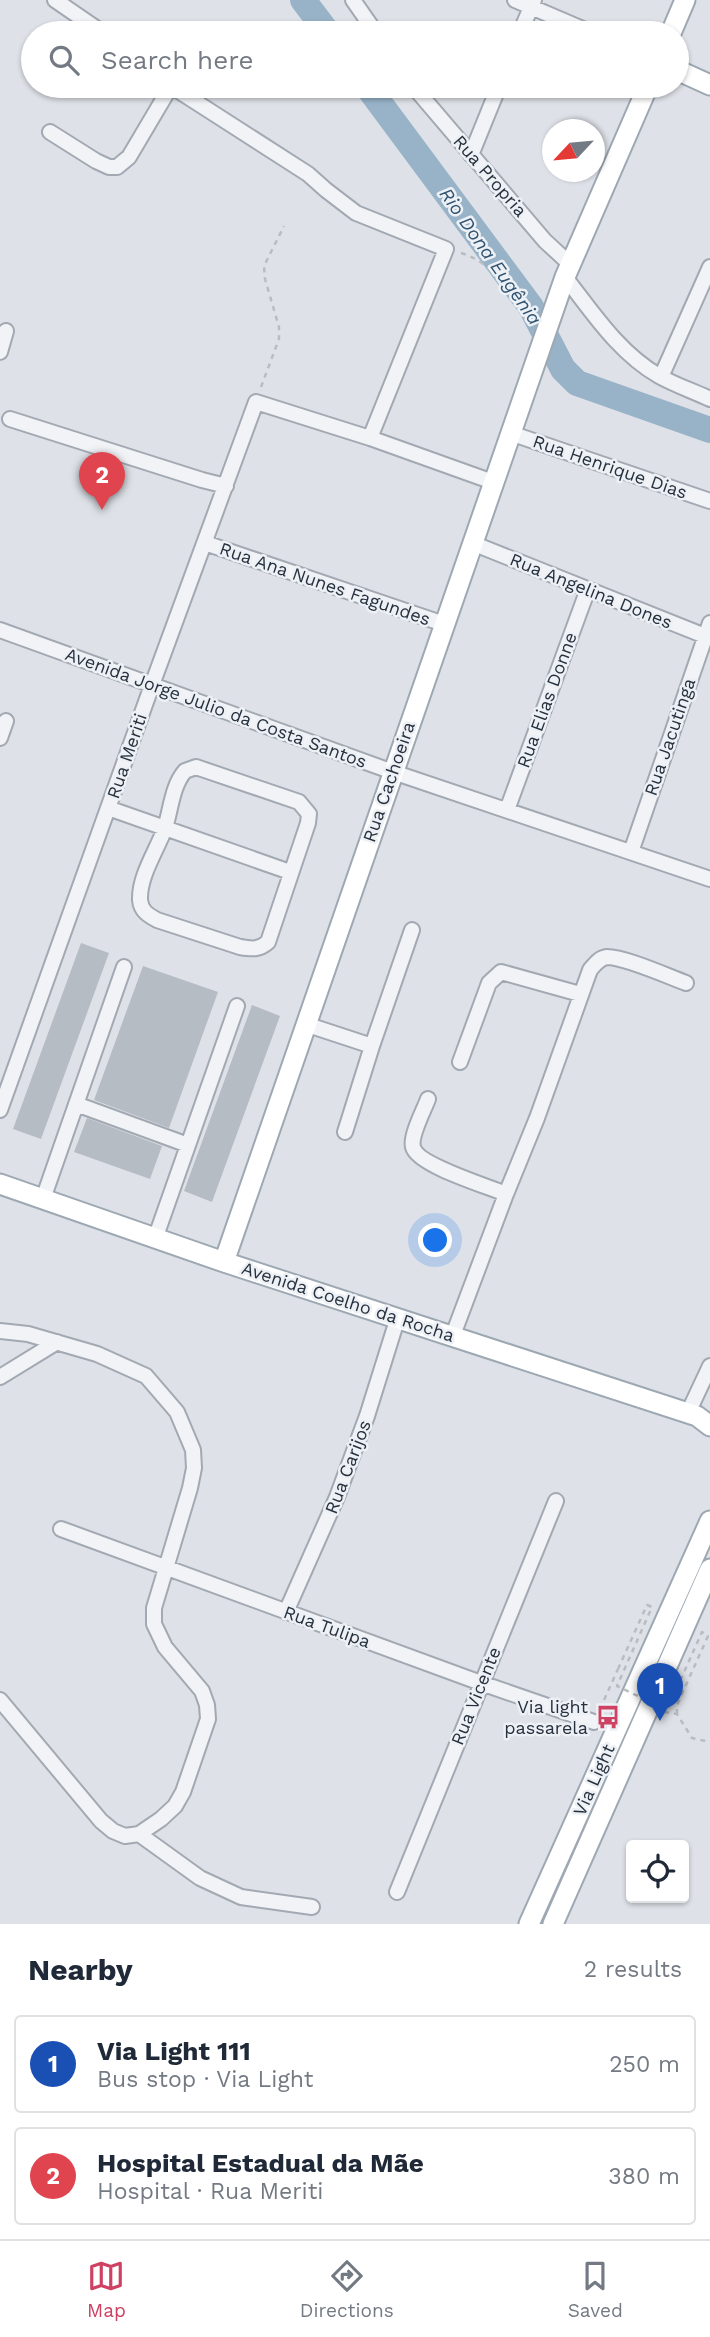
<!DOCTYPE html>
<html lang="en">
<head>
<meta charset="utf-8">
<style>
  :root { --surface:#fff; --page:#f6f6f7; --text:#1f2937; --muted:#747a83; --line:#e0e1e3; --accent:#ce4162 }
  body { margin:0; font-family:"Work Sans",sans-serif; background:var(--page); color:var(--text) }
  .controls { position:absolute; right:21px; bottom:21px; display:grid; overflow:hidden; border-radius:7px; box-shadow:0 2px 5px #0004 }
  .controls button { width:63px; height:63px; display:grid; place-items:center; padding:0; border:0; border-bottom:2px solid var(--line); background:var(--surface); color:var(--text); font:35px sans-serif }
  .compass { position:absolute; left:542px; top:119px; width:63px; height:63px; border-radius:50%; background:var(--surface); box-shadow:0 2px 5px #0004; rotate:244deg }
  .you { position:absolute; left:436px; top:1241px; width:24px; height:24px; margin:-18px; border:5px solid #fff; border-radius:50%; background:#1a73e8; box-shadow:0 0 0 10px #1a73e833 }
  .badge { display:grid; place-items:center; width:46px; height:46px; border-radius:50%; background:var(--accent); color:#fff; font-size:23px; font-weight:700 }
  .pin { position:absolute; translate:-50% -58px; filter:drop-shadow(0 2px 4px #0008) }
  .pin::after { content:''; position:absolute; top:37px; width:24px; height:21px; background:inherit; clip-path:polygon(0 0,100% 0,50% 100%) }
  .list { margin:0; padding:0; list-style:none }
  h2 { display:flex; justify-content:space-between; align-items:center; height:91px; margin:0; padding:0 28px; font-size:30px }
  h2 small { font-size:23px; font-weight:400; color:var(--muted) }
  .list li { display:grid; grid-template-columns:46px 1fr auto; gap:21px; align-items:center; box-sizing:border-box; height:98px; margin:0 14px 14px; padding:0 14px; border:2px solid var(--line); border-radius:7px }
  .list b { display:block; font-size:26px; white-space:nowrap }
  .list p { margin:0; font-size:23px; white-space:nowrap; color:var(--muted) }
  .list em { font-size:23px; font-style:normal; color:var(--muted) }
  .icon { flex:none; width:38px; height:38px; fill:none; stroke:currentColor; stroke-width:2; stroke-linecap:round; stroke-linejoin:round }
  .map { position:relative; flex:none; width:710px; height:1924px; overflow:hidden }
  .search { position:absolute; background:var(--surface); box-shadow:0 2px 5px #0004; left:21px; right:21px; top:21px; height:77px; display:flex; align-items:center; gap:18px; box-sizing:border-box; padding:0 24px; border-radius:38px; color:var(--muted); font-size:26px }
  .sheet { height:315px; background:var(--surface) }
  nav { display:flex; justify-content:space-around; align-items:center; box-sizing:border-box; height:98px; border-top:2px solid var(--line); background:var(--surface); font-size:19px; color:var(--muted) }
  nav a { display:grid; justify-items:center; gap:4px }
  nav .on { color:var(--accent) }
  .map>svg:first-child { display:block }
</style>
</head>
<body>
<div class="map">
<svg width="710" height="1924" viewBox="0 0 710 1924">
  <rect width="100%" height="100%" fill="#dee2e8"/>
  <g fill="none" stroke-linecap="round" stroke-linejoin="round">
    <path stroke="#98b3c8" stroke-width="26" d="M303,0L328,33
      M367,86L531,307L563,369L577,383L710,430"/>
  </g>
  <path fill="#b5bcc4" d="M81,943L109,953L41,1139L13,1129Z
    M143,966L218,992L169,1128L94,1100Z
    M252,1005L280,1016L212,1202L184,1191Z
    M87,1118L162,1146L150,1179L74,1152Z"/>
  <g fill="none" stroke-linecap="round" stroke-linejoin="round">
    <g stroke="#a3a9b2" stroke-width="18">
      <path id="minor" d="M55,0L103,33
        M353,0L376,33
        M515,0L592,33
        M520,33L534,0
        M171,86L308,174L326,190L356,213L446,249L370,438
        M413,86L545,241L570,264
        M50,132L96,161L109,167H117L129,157L171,86
        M471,155L499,86
        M565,277C593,313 619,353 659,376C675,385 693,391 710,399
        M0,352L6,331
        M661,377L710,267
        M10,419L202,480L226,486
        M510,433L710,501
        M205,543L444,624
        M472,543L710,638
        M0,630L393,772L710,879
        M0,738L6,721
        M196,767L299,802L309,814L308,823L268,942C259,950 252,949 240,947L157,920C148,915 141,911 140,900C139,876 157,850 165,828C171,809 172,786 185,771Z
        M108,808L290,872
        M507,810L588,589
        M631,852L710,623
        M305,1024L372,1046L412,930
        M460,1062L489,983L501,972L580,994
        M428,1099C424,1110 410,1136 413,1147C417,1165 487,1186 506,1194
        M76,1104L188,1145
        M0,1110L152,685L256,402L370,438L493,482
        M345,1132L372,1046
        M43,1199L124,967
        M155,1239L237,1006
        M0,1331L28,1334L97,1354L146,1376L177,1412L193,1450L194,1468L190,1488L154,1608V1624L165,1647L202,1691L207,1705L208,1719L183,1792L175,1806L161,1819L139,1834L125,1836L113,1831L101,1821L0,1700
        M453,1335L506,1194L537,1118L590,970C595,964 599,958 607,957C625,957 667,976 686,983
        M0,1377L57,1342
        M688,1413L710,1366
        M61,1529L481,1683L594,1722
        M286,1612L337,1497L367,1416L398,1317
        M139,1834L200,1878L241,1897L312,1907
        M397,1892L556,1501"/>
    </g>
    <g stroke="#9da8b3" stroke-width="23">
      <path id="major" d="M671,33L685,0
        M677,70L710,85
        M0,1184L224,1262L697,1416L710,1426
        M224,1262L565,277L648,86
        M529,1924L710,1521
        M553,1924L710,1569"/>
    </g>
    <path stroke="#b8bdc2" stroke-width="2.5" stroke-dasharray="5 5" stroke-linecap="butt" d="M461,253C495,263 512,296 530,324
      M261,387L279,339V327L265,279L264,266L284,226
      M600,1709L618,1669
      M664,1712L677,1714L692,1738L710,1742
      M677,1714V1705"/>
    <use href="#minor" stroke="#f1f3f6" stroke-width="14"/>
    <use href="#major" stroke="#fff" stroke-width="19"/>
    <path stroke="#b8bdc2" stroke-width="2.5" stroke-dasharray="5 5" stroke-linecap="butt" d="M618,1669L647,1605L652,1607L617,1686L667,1710L702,1632L708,1636L677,1705"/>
  </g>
  <defs>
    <g id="bus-bare" transform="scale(1.89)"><path d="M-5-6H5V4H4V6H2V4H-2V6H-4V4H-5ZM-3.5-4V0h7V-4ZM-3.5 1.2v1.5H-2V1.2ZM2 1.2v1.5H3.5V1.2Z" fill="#ce4162" stroke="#edf1f5" stroke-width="2.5" paint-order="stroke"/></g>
  </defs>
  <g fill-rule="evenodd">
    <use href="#bus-bare" x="608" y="1717"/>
  </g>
  <g text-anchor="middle" stroke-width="5" stroke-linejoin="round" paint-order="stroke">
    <g font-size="18" fill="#27313e" stroke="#edf1f5">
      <text transform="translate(490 176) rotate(49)" y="6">Rua Propria</text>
      <text transform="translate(610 467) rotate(19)" y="6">Rua Henrique Dias</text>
      <text transform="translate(325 584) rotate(19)" y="6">Rua Ana Nunes Fagundes</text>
      <text transform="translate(591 591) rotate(22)" y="6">Rua Angelina Dones</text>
      <text transform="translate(547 700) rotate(-70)" y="6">Rua Elias Donne</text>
      <text transform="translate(216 708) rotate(20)" y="6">Avenida Jorge Julio da Costa Santos</text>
      <text transform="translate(670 737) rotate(-71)" y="6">Rua Jacutinga</text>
      <text transform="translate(127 756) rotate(-71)" y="6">Rua Meriti</text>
      <text transform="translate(389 782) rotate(-71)" y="6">Rua Cachoeira</text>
      <text transform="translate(348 1302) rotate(18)" y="6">Avenida Coelho da Rocha</text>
      <text transform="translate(348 1467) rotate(-69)" y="6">Rua Carijos</text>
      <text transform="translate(327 1627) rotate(20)" y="6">Rua Tulipa</text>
      <text transform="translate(476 1696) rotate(-68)" y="6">Rua Vicente</text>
      <text transform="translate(594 1780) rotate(-66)" y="6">Via Light</text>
    </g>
    <g font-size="18" fill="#27313e" stroke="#edf1f5" text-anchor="end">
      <text x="588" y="1713">Via light<tspan x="588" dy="21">passarela</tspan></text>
    </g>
    <g font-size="19" font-style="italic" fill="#315472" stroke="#edf1f5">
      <text transform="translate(491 256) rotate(55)" y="7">Rio Dona Eugênia</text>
    </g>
  </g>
</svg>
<div class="controls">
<button><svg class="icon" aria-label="locate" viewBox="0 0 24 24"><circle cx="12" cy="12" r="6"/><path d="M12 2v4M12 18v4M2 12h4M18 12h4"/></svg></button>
</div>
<svg class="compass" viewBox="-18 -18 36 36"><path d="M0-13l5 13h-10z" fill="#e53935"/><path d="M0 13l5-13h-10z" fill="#747a83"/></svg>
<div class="you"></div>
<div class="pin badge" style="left:660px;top:1721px;background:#1a4fb4">1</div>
<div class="pin badge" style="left:102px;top:510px;background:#e0444e">2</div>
<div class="search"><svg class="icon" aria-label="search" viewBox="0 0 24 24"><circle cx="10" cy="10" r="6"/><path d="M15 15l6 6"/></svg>Search here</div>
</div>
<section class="sheet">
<h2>Nearby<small>2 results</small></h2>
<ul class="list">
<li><span class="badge" style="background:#1a4fb4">1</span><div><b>Via Light 111</b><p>Bus stop · Via Light</p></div><em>250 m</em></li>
<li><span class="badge" style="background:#e0444e">2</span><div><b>Hospital Estadual da Mãe</b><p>Hospital · Rua Meriti</p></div><em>380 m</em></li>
</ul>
</section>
<nav>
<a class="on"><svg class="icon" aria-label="map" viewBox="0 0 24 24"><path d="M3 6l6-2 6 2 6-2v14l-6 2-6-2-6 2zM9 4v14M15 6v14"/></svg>Map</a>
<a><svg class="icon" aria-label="directions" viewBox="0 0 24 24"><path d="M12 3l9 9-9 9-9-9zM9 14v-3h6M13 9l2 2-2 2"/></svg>Directions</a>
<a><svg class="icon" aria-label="saved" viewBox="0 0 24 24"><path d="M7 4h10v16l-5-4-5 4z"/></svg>Saved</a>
</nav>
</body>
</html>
